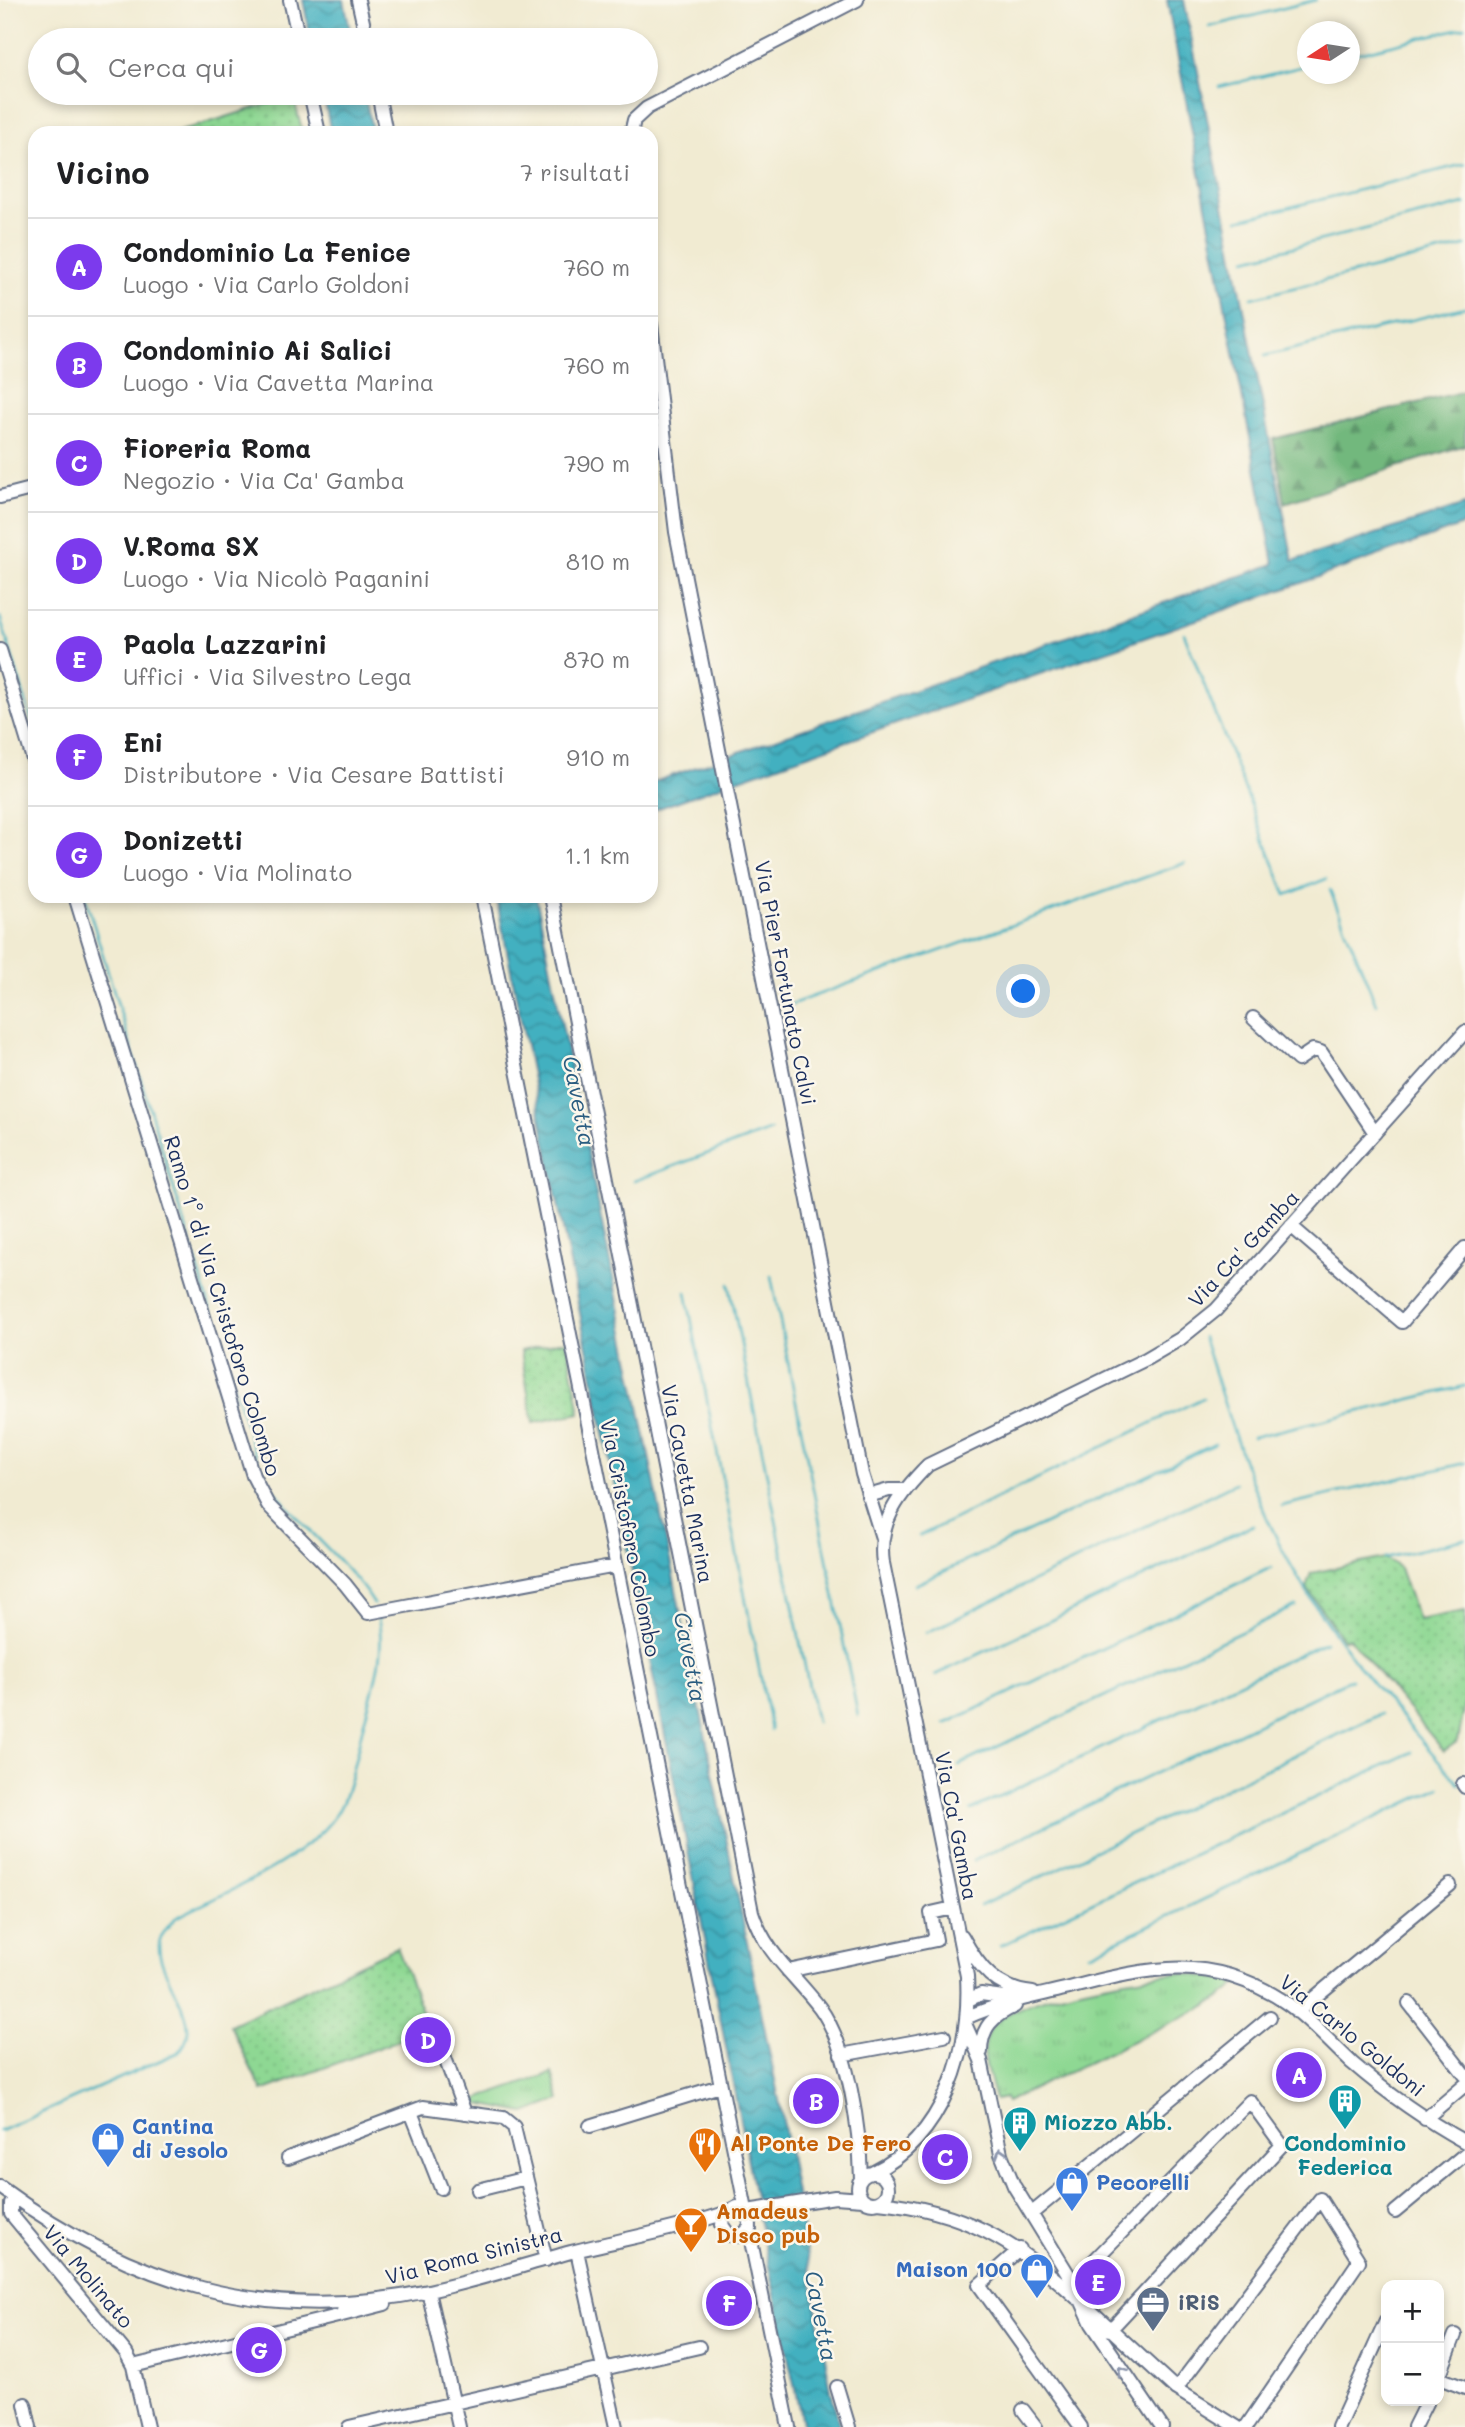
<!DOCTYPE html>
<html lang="it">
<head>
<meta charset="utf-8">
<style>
  :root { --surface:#fff; --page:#f2f2f2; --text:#202124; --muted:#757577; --line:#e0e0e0; --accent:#7c3aed }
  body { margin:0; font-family:Mali,sans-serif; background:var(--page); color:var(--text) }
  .controls { position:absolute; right:21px; bottom:21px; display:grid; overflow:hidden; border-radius:14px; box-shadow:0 4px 10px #0003 }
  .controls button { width:63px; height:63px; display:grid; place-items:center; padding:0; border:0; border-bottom:2px solid var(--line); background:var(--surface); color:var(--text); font:35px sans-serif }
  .compass { position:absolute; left:1297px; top:21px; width:63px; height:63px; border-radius:50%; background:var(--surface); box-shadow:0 4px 10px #0003; rotate:258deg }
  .you { position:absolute; left:1024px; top:992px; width:24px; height:24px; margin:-18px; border:5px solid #fff; border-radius:50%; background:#1a73e8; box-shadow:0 0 0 10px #1a73e833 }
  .badge { display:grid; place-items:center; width:46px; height:46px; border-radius:50%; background:var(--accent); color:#fff; font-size:23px; font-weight:700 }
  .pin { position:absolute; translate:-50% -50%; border:4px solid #fff; box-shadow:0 2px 7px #0006 }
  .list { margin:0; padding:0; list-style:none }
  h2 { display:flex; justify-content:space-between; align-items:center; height:91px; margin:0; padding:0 28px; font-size:30px }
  h2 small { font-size:23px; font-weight:400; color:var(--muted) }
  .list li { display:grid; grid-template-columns:46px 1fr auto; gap:21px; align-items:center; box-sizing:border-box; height:98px; padding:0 28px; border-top:2px solid var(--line) }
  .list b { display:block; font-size:26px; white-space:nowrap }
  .list p { margin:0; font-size:23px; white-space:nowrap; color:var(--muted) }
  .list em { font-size:23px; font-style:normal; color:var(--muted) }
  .icon { flex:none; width:38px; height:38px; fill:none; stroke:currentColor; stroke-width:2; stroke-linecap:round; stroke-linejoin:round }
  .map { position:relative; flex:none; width:1465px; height:2427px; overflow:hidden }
  .search { position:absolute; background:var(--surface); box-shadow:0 4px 10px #0003; left:28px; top:28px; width:630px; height:77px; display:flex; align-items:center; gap:18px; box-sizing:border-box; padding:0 24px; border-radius:38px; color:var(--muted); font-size:26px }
  .panel { position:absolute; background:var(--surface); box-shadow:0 4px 10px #0003; left:28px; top:126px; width:630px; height:777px; border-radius:21px }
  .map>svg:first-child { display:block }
</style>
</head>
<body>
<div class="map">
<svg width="1465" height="2427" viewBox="0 0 1465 2427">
  <defs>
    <pattern id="grass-dots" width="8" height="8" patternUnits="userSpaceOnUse" patternTransform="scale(1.75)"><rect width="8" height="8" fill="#8ed893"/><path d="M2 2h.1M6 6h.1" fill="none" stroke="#7aba81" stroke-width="1.8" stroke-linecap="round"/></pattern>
    <pattern id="forest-firs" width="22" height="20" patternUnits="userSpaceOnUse" patternTransform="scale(1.75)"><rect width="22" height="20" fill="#72b87d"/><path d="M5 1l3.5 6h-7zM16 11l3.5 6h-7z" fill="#5d966a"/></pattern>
    <pattern id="park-tufts" width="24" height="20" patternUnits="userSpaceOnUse" patternTransform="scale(1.75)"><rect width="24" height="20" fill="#8ed893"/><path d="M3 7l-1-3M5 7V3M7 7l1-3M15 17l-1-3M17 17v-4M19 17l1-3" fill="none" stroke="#7aba81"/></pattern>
    <pattern id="water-waves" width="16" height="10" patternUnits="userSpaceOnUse" patternTransform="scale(1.75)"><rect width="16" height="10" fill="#43b0c0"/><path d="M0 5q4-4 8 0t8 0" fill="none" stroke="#37909f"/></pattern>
  </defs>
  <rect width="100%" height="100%" fill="#fbf7ec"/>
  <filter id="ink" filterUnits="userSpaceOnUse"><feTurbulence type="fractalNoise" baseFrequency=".0143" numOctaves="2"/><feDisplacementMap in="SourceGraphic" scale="14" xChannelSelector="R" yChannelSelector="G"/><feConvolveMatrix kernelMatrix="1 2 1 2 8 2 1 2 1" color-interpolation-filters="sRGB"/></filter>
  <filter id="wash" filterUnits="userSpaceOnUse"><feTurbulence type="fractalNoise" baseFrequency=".00686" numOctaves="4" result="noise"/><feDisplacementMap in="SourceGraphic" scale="28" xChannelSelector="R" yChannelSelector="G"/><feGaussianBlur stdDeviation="1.57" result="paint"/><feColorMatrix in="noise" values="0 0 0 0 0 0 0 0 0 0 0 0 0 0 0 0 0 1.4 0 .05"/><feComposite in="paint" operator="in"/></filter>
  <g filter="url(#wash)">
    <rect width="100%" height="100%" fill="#f1ebd2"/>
    <path fill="url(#grass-dots)" stroke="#548478" stroke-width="2" d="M293,96L303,133H175Z
      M558,1342H567L580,1413L533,1423L521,1351Z
      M1385,1558L1400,1568L1418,1620L1465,1611V1704L1458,1741L1444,1751L1349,1638L1343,1640L1306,1587L1311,1573Z
      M397,1947L429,2029L262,2091L230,2025Z"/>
    <path fill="url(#forest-firs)" stroke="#46746e" stroke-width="2" d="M1465,391V445L1285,503L1273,439Z"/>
    <path fill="url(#park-tufts)" stroke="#548478" stroke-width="2" d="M1178,1973L1218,1978L1238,1984L1216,2001L1006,2102L1005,2098L995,2100C990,2079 978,2051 989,2031C1007,1996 1140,1976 1178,1973Z
      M552,2073L560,2100L525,2113L469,2102Z"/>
    <path fill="url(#water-waves)" stroke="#2f708f" stroke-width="2" d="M303,0H344L352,40H311Z
      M1167,0H1184L1293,561L1465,505V524C1195,624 921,712 651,811V783L1274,564Z
      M323,93H364L373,133H331Z
      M496,896H536L782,2115L831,2391L840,2427H803L764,2244L680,1810Z"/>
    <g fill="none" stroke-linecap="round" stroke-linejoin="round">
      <path stroke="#43b0c0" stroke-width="2.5" d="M1209,27L1316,0
        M1350,55L1465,27
        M1219,87L1308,65
        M1238,220L1465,164
        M1246,259L1465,204
        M1252,298L1465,246
        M1265,356L1465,307
        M0,617L35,731
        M1184,633L1286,895L1326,879
        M1330,890L1376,1004
        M85,896L257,1462C285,1517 341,1552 374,1604
        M792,1004L1185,863
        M634,1181L771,1130
        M771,1276L858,1716
        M729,1284L816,1722
        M686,1292L771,1730
        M1203,1337C1228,1417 1253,1501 1296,1574C1340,1651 1402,1717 1459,1784
        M1253,1437L1465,1386
        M1282,1506L1465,1463
        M919,1536L1203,1398
        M1385,1558L1465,1539
        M915,1585L1215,1444
        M926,1633L1235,1483
        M935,1675L1253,1525
        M945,1724L1272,1567
        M959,1765L1296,1606
        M971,1810L1325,1642
        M973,1861L1351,1679
        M980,1906L1381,1714
        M1000,1946L1412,1752
        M1089,1954L1440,1787
        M0,2131L177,2053C210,2025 159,1981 159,1947C159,1936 168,1927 174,1919C223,1893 322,1854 343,1801C353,1775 358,1745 365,1718C374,1687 386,1650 378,1618"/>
    </g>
  </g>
  <g filter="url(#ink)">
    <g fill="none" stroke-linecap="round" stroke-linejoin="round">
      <g stroke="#667187" stroke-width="16">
        <path id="minor" d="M290,0L299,40
          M358,0L367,40
          M310,93L319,133
          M378,93L386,133
          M631,133L634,120L647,108L857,0
          M651,324L676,532L862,1474L882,1538
          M0,497L35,488
          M0,650L35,766
          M75,896L253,1476L268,1505L345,1584L368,1613L616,1566
          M482,896L746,2210
          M551,896L752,1912C765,1953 795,1975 820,2008C849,2048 860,2131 861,2179
          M1253,1018L1298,1060L1313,1050L1321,1052L1375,1133
          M1291,1226L1402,1322L1465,1248
          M868,1496L889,1490H903
          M1463,1784L1465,1787
          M962,1936C979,1968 996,1989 1033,1993
          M788,1971L936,1940L931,1913L953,1908
          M968,2000L981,1994L1018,1999
          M1409,2003L1465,2075
          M1297,2012L1450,1885
          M968,2017C999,2003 1032,1997 1065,1989C1148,1968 1208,1951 1285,2002C1309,2018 1330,2043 1352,2063C1387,2093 1425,2120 1465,2142
          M966,2026L981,2060L1001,2154L1014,2186L1073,2282L1092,2324L1162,2427
          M981,2052C981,2027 993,2016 1015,2006
          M444,2055L465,2113
          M841,2055L944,2036
          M411,2112L441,2188
          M1425,2119L1465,2085
          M590,2126L720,2086
          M288,2158L423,2107L503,2118L514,2127L546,2260
          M872,2173C944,2138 971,2051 967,1976L883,1563C877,1522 900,1493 928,1465L1146,1359L1180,1339L1216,1310L1465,1032
          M858 2188a15 15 0 1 1 30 0a15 15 0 1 1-30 0Z
          M0,2187C132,2284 264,2325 428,2291C476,2281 524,2265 571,2252C622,2239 676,2230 725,2213
          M478,2190L526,2178
          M15,2198L11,2204V2214L126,2353L133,2366L147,2427
          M878,2202C963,2210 1015,2241 1077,2298
          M747,2211L835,2197L863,2199
          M1395,2212L1465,2154
          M1031,2214L1270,2017
          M750,2228L741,2236L729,2235L722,2225L724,2214L737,2207C754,2211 749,2223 750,2236L789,2427
          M1020,2249L979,2285L1081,2427
          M577,2251L616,2427
          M1073,2282L1250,2101L1282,2145L1110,2330
          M423,2293L428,2291L459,2427
          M1090,2310L1176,2389L1237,2427
          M342,2315L385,2304
          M133,2366L342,2315L344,2308
          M1439,2377L1455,2335
          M1439,2378L1465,2388
          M837,2387L849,2427
          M1176,2389L1320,2199L1359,2261L1246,2427
          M25,2404L30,2427
          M1023,2410L1036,2427
          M349,2427L699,2347
          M1338,2427L1386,2321
          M1414,2427L1427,2401"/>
      </g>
      <use href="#minor" stroke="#fff" stroke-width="12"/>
    </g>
    <defs><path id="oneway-chevron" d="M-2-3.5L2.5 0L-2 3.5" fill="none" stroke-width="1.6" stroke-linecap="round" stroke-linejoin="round" transform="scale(1.75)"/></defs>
    <g stroke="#8d97ae">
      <use href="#oneway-chevron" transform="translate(1001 2153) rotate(-107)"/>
      <use href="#oneway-chevron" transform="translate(1122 2371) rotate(-126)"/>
    </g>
  </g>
  <defs>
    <g id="building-pin" transform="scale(1.75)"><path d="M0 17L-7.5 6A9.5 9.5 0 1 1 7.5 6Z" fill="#0f9aa8" stroke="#fbf7ec"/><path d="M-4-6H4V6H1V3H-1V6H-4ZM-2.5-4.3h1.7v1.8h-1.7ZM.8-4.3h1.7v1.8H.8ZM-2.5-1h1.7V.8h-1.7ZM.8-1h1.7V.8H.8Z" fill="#fff"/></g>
    <g id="shop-pin" transform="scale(1.75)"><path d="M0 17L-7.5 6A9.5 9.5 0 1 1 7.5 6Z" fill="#3f7fe0" stroke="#fbf7ec"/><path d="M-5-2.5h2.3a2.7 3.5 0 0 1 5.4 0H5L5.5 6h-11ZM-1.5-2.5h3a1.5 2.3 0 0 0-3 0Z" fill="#fff"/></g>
    <g id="restaurant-pin" transform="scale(1.75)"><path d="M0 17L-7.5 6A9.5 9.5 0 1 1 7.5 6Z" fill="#e8710a" stroke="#fbf7ec"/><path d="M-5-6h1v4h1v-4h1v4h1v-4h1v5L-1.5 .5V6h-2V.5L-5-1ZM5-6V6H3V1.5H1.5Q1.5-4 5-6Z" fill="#fff"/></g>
    <g id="bar-pin" transform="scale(1.75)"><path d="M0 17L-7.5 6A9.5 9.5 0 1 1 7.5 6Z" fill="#e8710a" stroke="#fbf7ec"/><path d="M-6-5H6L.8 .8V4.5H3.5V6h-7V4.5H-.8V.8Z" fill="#fff"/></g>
    <g id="office-pin" transform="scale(1.75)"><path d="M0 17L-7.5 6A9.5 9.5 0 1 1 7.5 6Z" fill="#5c6f8a" stroke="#fbf7ec"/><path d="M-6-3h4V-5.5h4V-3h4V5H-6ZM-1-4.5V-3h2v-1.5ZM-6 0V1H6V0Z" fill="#fff"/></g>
  </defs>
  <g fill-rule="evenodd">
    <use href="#building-pin" x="1345" y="2101"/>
    <use href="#building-pin" x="1020" y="2123"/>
    <use href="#shop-pin" x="108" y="2139"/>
    <use href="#restaurant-pin" x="705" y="2144"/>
    <use href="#shop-pin" x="1072" y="2183"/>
    <use href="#bar-pin" x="691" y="2224"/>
    <use href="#shop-pin" x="1037" y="2270"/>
    <use href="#office-pin" x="1153" y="2303"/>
  </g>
  <g text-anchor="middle" stroke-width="5" stroke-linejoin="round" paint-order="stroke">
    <g font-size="21" fill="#1b2f5e" stroke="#fbf7ec">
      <text transform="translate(785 983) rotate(79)" y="7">Via Pier Fortunato Calvi</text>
      <text transform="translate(1244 1249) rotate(-47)" y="7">Via Ca' Gamba</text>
      <text transform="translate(222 1306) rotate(73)" y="7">Ramo 1° di Via Cristoforo Colombo</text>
      <text transform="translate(687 1484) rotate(79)" y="7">Via Cavetta Marina</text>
      <text transform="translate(630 1538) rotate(79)" y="7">Via Cristoforo Colombo</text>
      <text transform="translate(956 1826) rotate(79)" y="7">Via Ca' Gamba</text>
      <text transform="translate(1352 2036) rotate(39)" y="7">Via Carlo Goldoni</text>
      <text transform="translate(474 2256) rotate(-14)" y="7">Via Roma Sinistra</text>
      <text transform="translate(88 2277) rotate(50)" y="7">Via Molinato</text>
    </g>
    <g font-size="21" font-weight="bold" fill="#0d838f" stroke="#fbf7ec" text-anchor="start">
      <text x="1044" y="2130">Miozzo Abb.</text>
      <text x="1345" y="2151" text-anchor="middle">Condominio<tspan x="1345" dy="24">Federica</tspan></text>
    </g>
    <g font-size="21" font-weight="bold" fill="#366cbe" stroke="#fbf7ec" text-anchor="start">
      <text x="132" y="2134">Cantina<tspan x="132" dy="24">di Jesolo</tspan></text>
      <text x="1096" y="2190">Pecorelli</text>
      <text x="1012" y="2277" text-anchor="end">Maison 100</text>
    </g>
    <g font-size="21" font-weight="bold" fill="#c56008" stroke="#fbf7ec" text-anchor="start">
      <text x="730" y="2151">Al Ponte De Fero</text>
      <text x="716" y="2219">Amadeus<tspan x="716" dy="24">Disco pub</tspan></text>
    </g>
    <g font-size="21" font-weight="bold" fill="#4e5e75" stroke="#fbf7ec" text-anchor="start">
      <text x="1178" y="2310">iRiS</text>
    </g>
    <g font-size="23" font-style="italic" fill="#295c80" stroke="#fbf7ec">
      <text transform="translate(579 1101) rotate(79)" y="8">Cavetta</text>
      <text transform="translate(690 1657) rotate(79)" y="8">Cavetta</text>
      <text transform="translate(821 2316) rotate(79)" y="8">Cavetta</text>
    </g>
  </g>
</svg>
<div class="controls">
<button>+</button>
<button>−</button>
</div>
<svg class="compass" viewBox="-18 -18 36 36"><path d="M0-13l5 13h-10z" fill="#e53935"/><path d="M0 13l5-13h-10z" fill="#757577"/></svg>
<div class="you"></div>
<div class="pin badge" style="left:1299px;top:2075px">A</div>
<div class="pin badge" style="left:816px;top:2101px">B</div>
<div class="pin badge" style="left:945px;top:2157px">C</div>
<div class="pin badge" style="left:428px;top:2040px">D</div>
<div class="pin badge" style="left:1098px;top:2282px">E</div>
<div class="pin badge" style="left:729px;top:2303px">F</div>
<div class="pin badge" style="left:259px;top:2350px">G</div>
<div class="search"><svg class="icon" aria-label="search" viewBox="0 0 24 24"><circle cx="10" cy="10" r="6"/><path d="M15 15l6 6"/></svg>Cerca qui</div>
<section class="panel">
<h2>Vicino<small>7 risultati</small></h2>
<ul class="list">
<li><span class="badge">A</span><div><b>Condominio La Fenice</b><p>Luogo · Via Carlo Goldoni</p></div><em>760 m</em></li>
<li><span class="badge">B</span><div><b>Condominio Ai Salici</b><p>Luogo · Via Cavetta Marina</p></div><em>760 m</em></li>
<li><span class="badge">C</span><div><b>Fioreria Roma</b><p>Negozio · Via Ca' Gamba</p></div><em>790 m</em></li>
<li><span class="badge">D</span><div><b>V.Roma SX</b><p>Luogo · Via Nicolò Paganini</p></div><em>810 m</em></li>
<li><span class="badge">E</span><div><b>Paola Lazzarini</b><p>Uffici · Via Silvestro Lega</p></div><em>870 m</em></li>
<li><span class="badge">F</span><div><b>Eni</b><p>Distributore · Via Cesare Battisti</p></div><em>910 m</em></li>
<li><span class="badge">G</span><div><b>Donizetti</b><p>Luogo · Via Molinato</p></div><em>1.1 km</em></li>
</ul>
</section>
</div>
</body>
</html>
